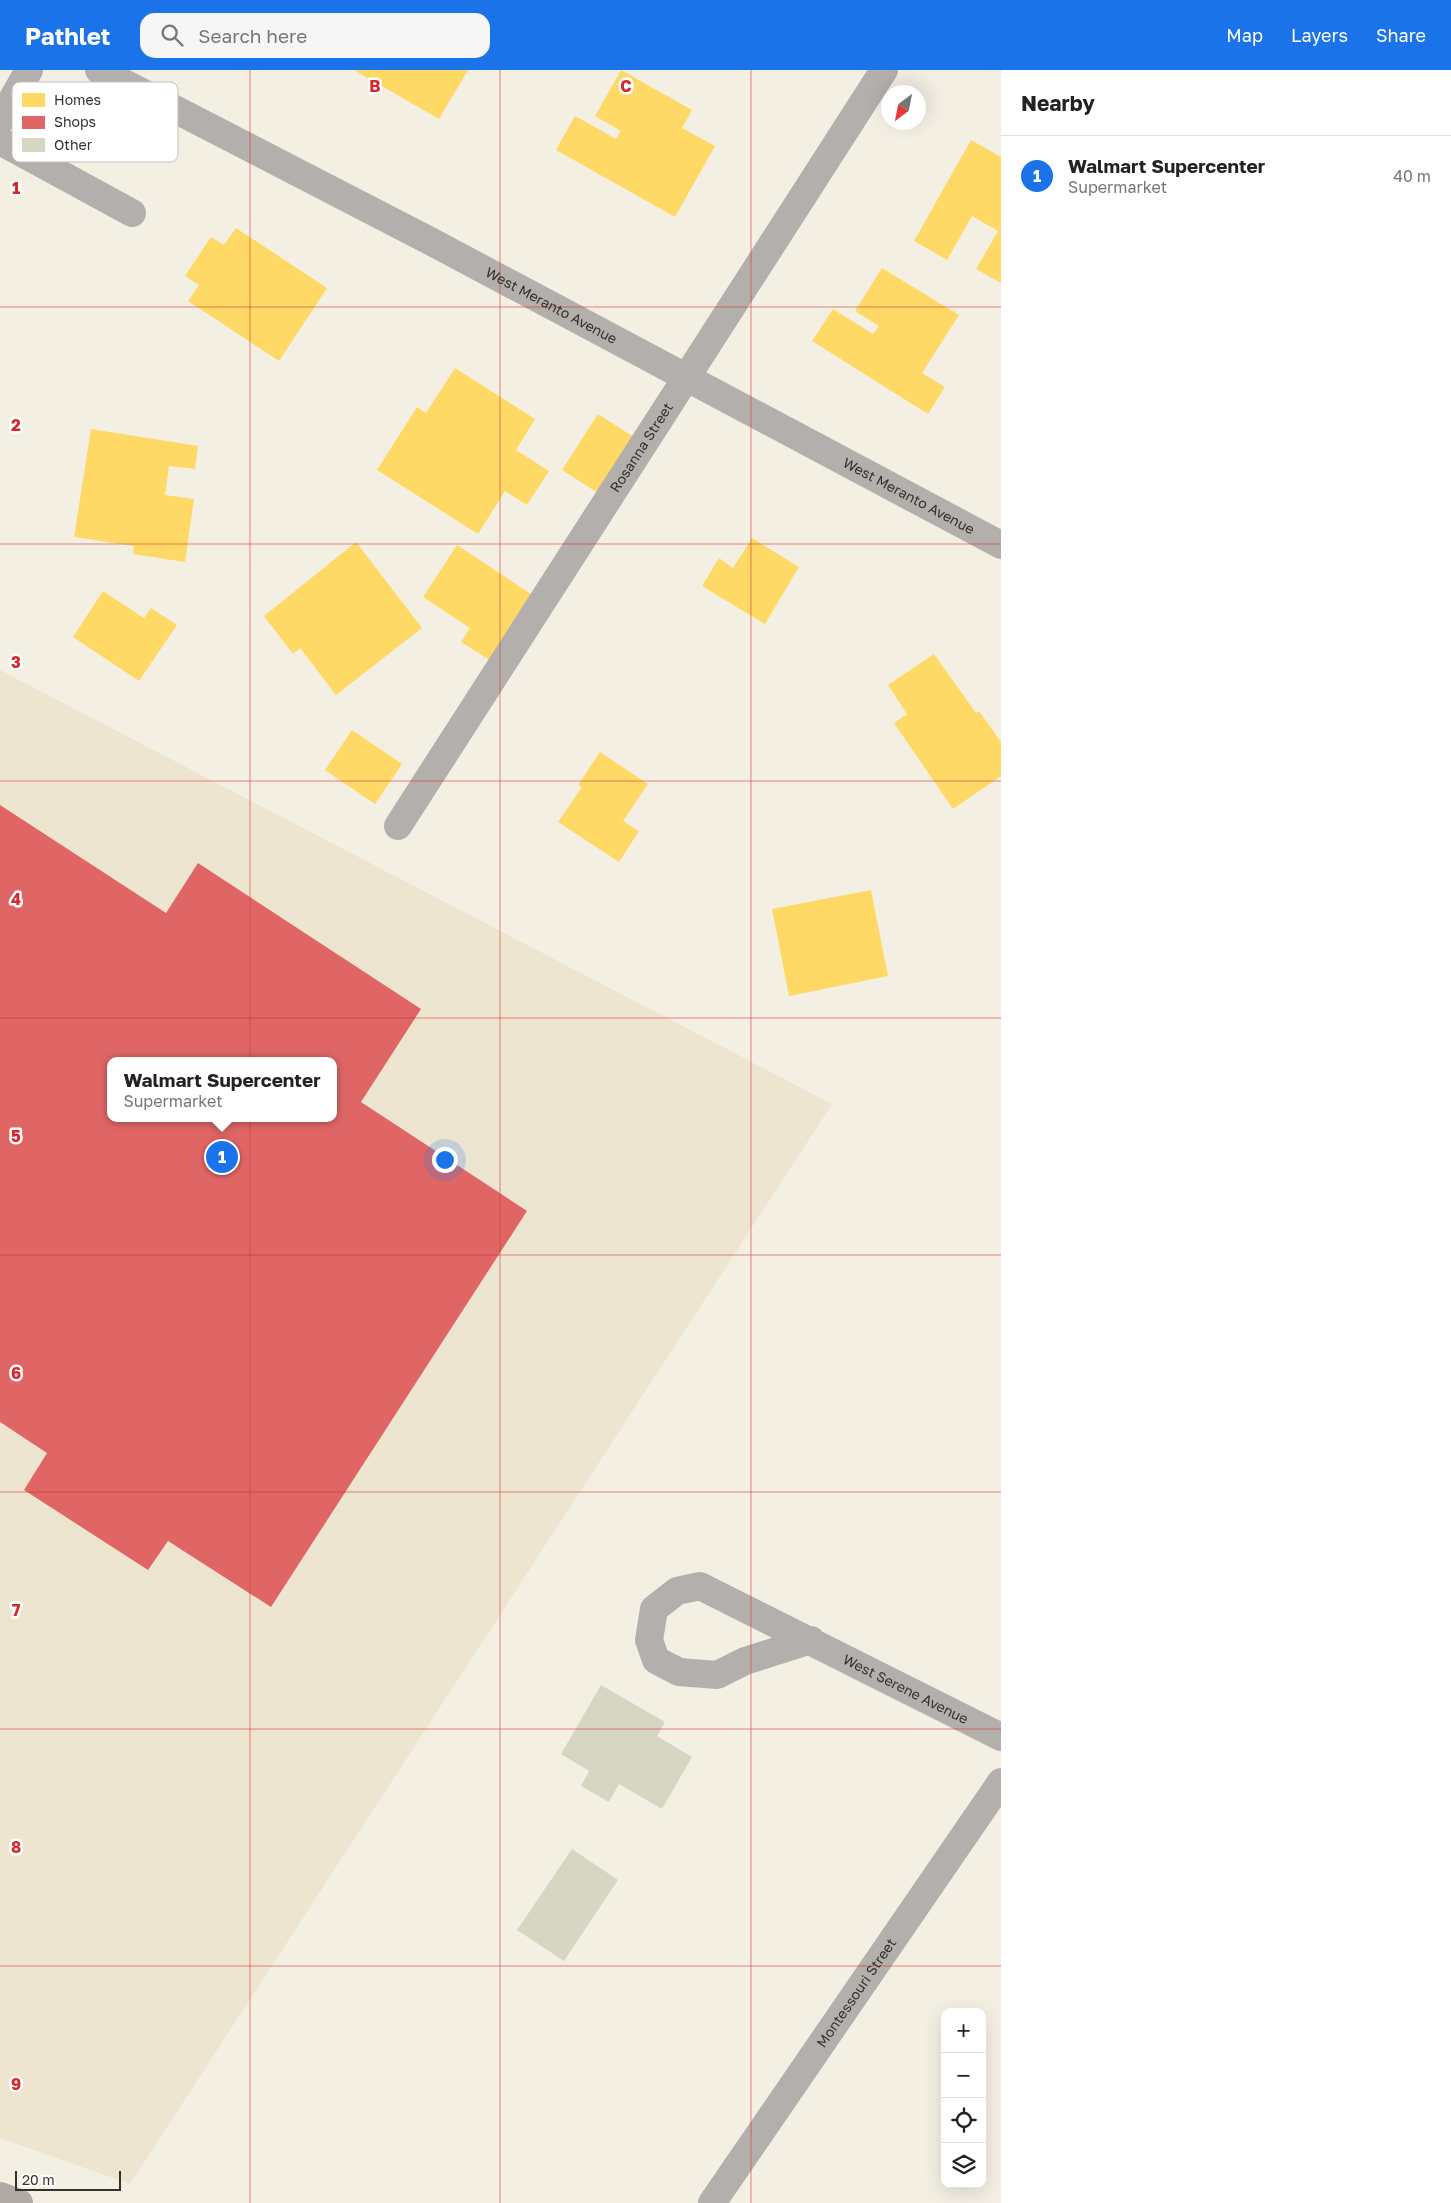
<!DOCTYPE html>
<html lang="en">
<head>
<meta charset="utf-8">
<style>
  :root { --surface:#fff; --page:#f6f6f6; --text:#222; --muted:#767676; --line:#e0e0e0; --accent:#1a73e8 }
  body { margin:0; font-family:"Golos Text",sans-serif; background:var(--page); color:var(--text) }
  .controls { position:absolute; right:15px; bottom:15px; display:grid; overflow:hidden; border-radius:10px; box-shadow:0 5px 20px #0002 }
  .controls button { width:45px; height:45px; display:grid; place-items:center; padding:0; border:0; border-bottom:1px solid var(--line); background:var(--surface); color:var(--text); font:25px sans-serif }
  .compass { position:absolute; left:881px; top:15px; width:45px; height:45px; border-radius:50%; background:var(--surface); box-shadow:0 5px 20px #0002; rotate:212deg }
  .scale { position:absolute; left:15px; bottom:12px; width:106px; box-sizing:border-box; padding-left:5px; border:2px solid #343129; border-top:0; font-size:14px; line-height:18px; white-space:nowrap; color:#343129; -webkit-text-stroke:4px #fff; paint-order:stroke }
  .you { position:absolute; left:444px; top:1089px; width:18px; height:18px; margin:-12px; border:4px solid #fff; border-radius:50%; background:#1a73e8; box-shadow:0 0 0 8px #1a73e833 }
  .badge { display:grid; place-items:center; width:32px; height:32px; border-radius:50%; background:var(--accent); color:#fff; font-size:16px; font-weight:700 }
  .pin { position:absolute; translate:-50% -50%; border:2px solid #fff; box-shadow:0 1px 5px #0006 }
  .popup { position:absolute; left:107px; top:987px; width:230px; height:65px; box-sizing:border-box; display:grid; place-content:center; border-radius:10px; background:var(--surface); filter:drop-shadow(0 1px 4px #0005); font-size:16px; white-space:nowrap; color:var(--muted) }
  .popup b { font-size:19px; color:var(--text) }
  .popup::after { content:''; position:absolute; left:50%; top:100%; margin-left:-10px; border:10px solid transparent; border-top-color:var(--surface) }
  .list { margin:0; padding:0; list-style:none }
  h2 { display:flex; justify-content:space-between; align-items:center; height:65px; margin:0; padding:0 20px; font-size:21px }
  h2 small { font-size:16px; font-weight:400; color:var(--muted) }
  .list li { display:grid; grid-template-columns:32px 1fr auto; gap:15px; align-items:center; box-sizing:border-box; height:80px; padding:0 20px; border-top:1px solid var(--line) }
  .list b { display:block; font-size:19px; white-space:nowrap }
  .list p { margin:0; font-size:16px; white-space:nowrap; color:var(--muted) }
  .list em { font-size:16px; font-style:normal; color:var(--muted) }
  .icon { flex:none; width:28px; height:28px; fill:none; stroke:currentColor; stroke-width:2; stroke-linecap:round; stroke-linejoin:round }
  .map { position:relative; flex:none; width:1001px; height:2133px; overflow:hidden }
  header { display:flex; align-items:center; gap:30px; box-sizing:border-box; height:70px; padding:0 25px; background:var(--accent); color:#fff }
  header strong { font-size:24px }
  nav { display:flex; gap:28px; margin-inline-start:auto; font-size:18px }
  .search { width:350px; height:45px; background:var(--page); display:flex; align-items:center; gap:12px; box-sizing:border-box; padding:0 18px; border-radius:15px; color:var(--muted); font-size:19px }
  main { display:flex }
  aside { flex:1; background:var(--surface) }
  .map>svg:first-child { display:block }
</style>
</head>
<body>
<header>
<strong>Pathlet</strong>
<div class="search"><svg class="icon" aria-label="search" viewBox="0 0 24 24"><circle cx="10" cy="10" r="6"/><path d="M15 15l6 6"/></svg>Search here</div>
<nav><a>Map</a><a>Layers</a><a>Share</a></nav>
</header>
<main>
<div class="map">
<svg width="1001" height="2133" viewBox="0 0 1001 2133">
  <rect width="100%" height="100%" fill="#f4efe3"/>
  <path fill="#ede5d0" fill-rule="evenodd" d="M0,600L832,1034L130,2114L0,2068ZM111,991H333V1048H111Z"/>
  <path fill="#ffd966" d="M354,0H468L439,49Z
    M621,0L692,40L682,58L715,76L675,147L556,80L575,46L616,69L621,61L595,46Z
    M971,70L1001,87V213L976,199L998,161L972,146L947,190L914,171Z
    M236,158L327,218L279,291L188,231L199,215L185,206L211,167L224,175Z
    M882,198L959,245L922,303L945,317L928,344L812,271L833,239L873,264L879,256L855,241Z
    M455,298L535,349L516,380L549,401L527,435L505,421L478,464L377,400L417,337L426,343Z
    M598,344L637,369L601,425L562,400Z
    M91,359L198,376L195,399L169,396L165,425L194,429L185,492L133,484L134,476L74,467Z
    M752,468L799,497L765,554L702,516L719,488L733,498Z
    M356,472L422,558L336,625L300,578L293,584L264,546Z
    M457,475L534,526L491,591L461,572L470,558L423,527Z
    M103,521L144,548L151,538L177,555L139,611L73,567Z
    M934,584L976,643L979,641L1001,672V706L953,739L894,653L907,644L888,615Z
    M352,660L402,694L375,734L325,700Z
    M600,682L648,714L623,751L639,761L619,792L558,752L582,717L578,715Z
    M871,820L888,906L789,926L772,839Z"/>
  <path fill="#e06666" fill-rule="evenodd" d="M0,735L166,843L198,793L421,939L361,1032L527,1141L271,1537L168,1471L148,1500L24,1420L47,1383L0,1352ZM111,991H333V1048H111Z"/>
  <path fill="#d6d7c3" d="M601,1615L665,1652L657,1666L692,1687L662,1739L619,1714L609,1732L581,1716L589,1701L561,1684Z
    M572,1779L618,1810L564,1891L517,1860Z"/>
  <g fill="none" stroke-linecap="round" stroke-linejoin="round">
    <g stroke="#b3afac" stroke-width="28">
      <path id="s1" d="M99,0L432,172L1001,475"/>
      <path d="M0,51L29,0"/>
      <path d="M0,71L132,143"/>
      <path id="s2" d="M398,756L884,0"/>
      <path id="s3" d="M811,1570L745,1591L717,1605L679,1602L656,1590L649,1570L654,1539L677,1521L700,1516L1001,1667"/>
      <path id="s4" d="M712,2133L1001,1712"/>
    </g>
    <path stroke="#b0aca5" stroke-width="28" d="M0,2126L19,2133"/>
  </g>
  <path fill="none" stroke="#d62828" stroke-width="1" stroke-opacity="0.55" d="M250,0V2133M500,0V2133M751,0V2133M0,237H1001M0,474H1001M0,711H1001M0,948H1001M0,1185H1001M0,1422H1001M0,1659H1001M0,1896H1001"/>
  <g text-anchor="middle" stroke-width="5" stroke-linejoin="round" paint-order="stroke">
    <g font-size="14" fill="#343129" stroke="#fff">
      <text dy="5" stroke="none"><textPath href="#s1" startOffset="510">West Meranto Avenue</textPath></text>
      <text dy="5" stroke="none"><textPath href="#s2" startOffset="450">Rosanna Street</textPath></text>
      <text dy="5" stroke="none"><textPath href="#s1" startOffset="915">West Meranto Avenue</textPath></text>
      <text dy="5" stroke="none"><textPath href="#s3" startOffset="500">West Serene Avenue</textPath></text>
      <text dy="5" stroke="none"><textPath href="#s4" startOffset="255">Montessouri Street</textPath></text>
    </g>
  </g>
  <rect x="12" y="12" width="166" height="80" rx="8" fill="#fff" stroke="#c2c1bf" stroke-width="1"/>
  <rect x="22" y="23" width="23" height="14" fill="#ffd966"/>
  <rect x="22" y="46" width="23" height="13" fill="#e06666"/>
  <rect x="22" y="68" width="23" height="14" fill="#d6d7c3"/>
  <g font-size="14" fill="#343129">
    <text x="54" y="35">Homes</text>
    <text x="54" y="57">Shops</text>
    <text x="54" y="80">Other</text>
  </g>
  <g font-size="16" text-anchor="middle" font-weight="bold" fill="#d62828" stroke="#fff" stroke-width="5" stroke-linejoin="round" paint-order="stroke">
    <text x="375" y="22">B</text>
    <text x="626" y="22">C</text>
    <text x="16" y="124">1</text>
    <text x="16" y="361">2</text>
    <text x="16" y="598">3</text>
    <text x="16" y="835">4</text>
    <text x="16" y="1072">5</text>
    <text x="16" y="1309">6</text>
    <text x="16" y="1546">7</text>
    <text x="16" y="1783">8</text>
    <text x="16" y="2020">9</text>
  </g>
</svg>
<div class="controls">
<button>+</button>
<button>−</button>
<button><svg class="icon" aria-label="locate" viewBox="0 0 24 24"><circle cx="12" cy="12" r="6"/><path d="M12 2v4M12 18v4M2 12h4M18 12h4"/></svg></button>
<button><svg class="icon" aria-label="layers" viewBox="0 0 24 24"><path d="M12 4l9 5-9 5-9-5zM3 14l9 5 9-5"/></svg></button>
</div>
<svg class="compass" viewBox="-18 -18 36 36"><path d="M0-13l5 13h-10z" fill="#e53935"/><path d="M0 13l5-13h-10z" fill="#767676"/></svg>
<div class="scale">20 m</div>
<div class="you"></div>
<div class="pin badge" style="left:222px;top:1087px">1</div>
<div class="popup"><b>Walmart Supercenter</b>Supermarket</div>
</div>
<aside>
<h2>Nearby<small></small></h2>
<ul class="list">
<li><span class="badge">1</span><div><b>Walmart Supercenter</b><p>Supermarket</p></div><em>40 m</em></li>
</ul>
</aside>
</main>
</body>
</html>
